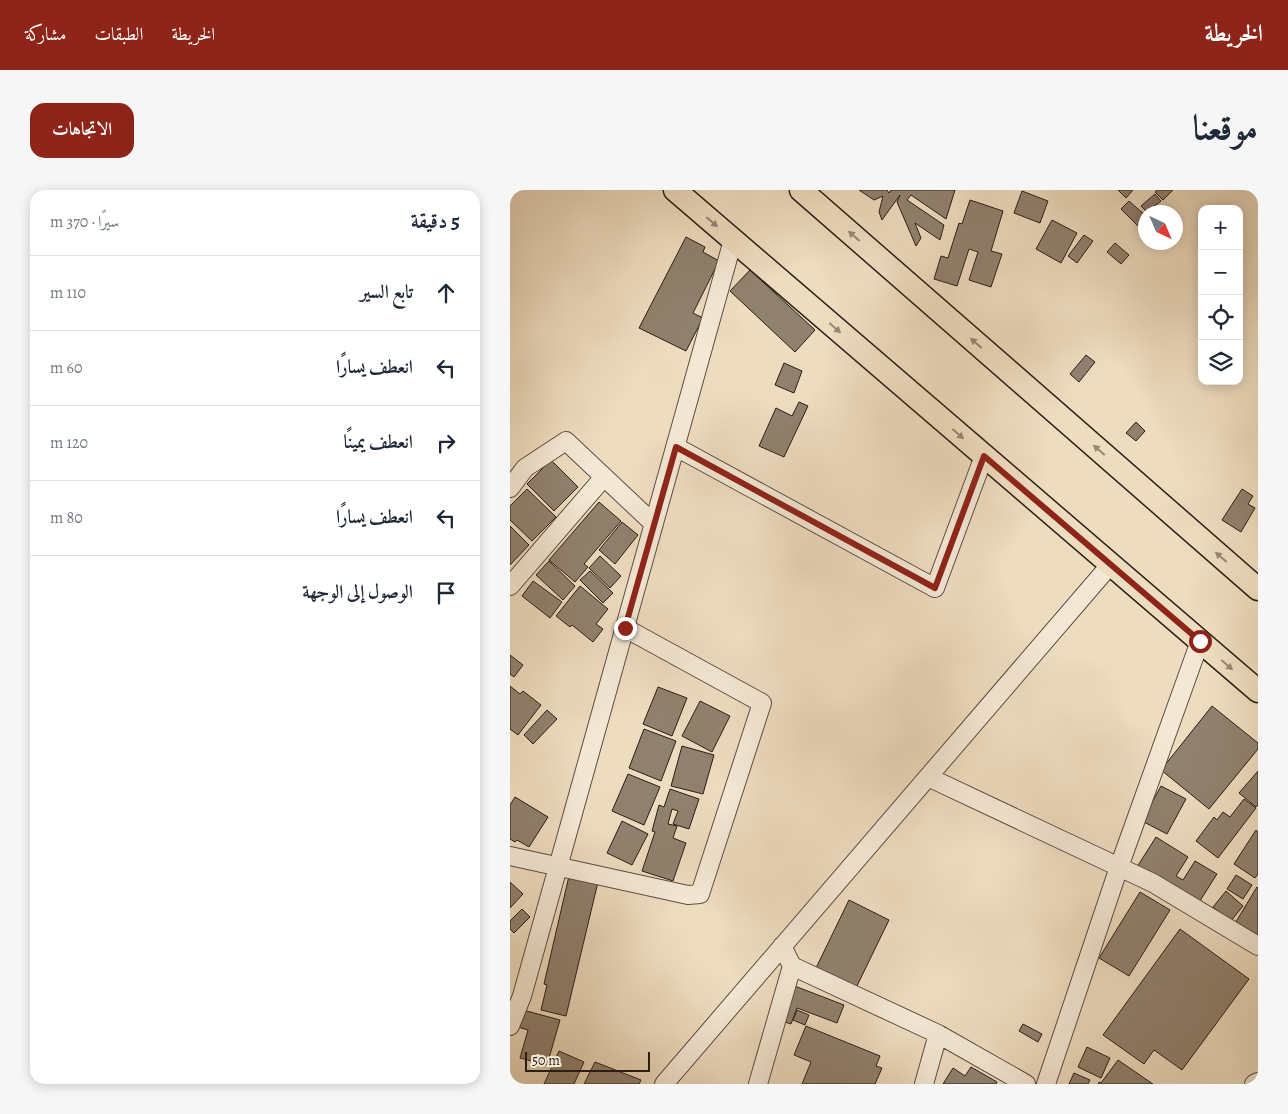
<!DOCTYPE html>
<html lang="ar">
<head>
<meta charset="utf-8">
<style>
  :root { --surface:#fff; --page:#f6f6f7; --text:#1f2937; --muted:#747a83; --line:#e0e1e3; --accent:#8f2418 }
  body { margin:0; font-family:Alegreya,Amiri,serif; background:var(--page); color:var(--text); direction:rtl }
  .controls { position:absolute; right:15px; top:15px; display:grid; overflow:hidden; border-radius:10px; box-shadow:0 2px 12px #0003 }
  .controls button { width:45px; height:45px; display:grid; place-items:center; padding:0; border:0; border-bottom:1px solid var(--line); background:var(--surface); color:var(--text); font:25px sans-serif }
  .compass { position:absolute; left:628px; top:15px; width:45px; height:45px; border-radius:50%; background:var(--surface); box-shadow:0 2px 12px #0003; rotate:136deg }
  .scale { position:absolute; left:15px; bottom:12px; width:125px; box-sizing:border-box; padding-left:5px; border:2px solid #2b1e16; border-top:0; font-size:14px; line-height:18px; white-space:nowrap; color:#2b1e16; -webkit-text-stroke:4px #f4e8d5; paint-order:stroke }
  .stop { position:absolute; width:15px; height:15px; margin:-11px; border:4px solid #8f2418; border-radius:50%; background:#fff }
  .stop.end { background:#8f2418; border-color:#fff; box-shadow:0 1px 5px #0008 }
  .list { margin:0; padding:0; list-style:none }
  h2 { display:flex; justify-content:space-between; align-items:center; height:65px; margin:0; padding:0 20px; font-size:21px }
  h2 small { font-size:16px; font-weight:400; color:var(--muted) }
  .list li { display:grid; grid-template-columns:32px 1fr auto; gap:15px; align-items:center; box-sizing:border-box; height:75px; padding:0 20px; border-top:1px solid var(--line) }
  .list b { display:block; font-size:19px; white-space:nowrap }
  .list em { font-size:16px; font-style:normal; color:var(--muted) }
  .icon { flex:none; width:28px; height:28px; fill:none; stroke:currentColor; stroke-width:2; stroke-linecap:round; stroke-linejoin:round }
  .map { position:relative; flex:none; width:748px; height:894px; overflow:hidden; direction:ltr; border-radius:15px }
  header { display:flex; align-items:center; gap:30px; box-sizing:border-box; height:70px; padding:0 25px; background:var(--accent); color:#fff }
  header strong { font-size:24px }
  nav { display:flex; gap:28px; margin-inline-start:auto; font-size:18px }
  .intro { display:flex; align-items:center; justify-content:space-between; box-sizing:border-box; height:120px; padding:0 30px }
  h1 { margin:0; font-size:35px }
  .button { padding:12px 22px; border-radius:15px; background:var(--accent); color:#fff; font-size:18px; font-weight:700 }
  main { display:flex; gap:30px; padding:0 30px }
  aside { flex:1; background:var(--surface); border-radius:15px; box-shadow:0 2px 12px #0003 }
  .map>svg:first-child { display:block }
</style>
</head>
<body>
<header>
<strong>الخريطة</strong>
<nav><a>الخريطة</a><a>الطبقات</a><a>مشاركة</a></nav>
</header>
<div class="intro"><h1>موقعنا</h1><a class="button">الاتجاهات</a></div>
<main>
<div class="map">
<svg width="748" height="894" viewBox="0 0 748 894">
  <rect width="100%" height="100%" fill="#eedcbf"/>
  <filter id="stains"><feTurbulence type="fractalNoise" baseFrequency=".004" numOctaves="4"/><feColorMatrix values="0 0 0 0 .2 0 0 0 0 .09 0 0 0 0 .02 0 0 0 .5 -.17"/></filter>
  <radialGradient id="worn" r=".72"><stop offset=".6" stop-color="#630" stop-opacity="0"/><stop offset="1" stop-color="#630" stop-opacity=".3"/></radialGradient>
  <path fill="#90816e" stroke="#2b1e16" d="M349,0H377L379,3L381,0H445L436,29L401,5L397,10L434,35L430,50L405,33L411,48L406,56L387,12L390,5L372,30L369,22L373,6L364,10Z
    M608,0H623L616,8Z
    M647,0H663L653,10L645,2Z
    M512,1L538,11L530,33L504,23Z
    M645,4L651,11L637,22L631,16Z
    M460,10L493,21L481,61L492,64L481,97L459,90L468,62L459,59L447,96L424,89L431,66L438,68L449,33L452,34Z
    M619,11L636,26V29L628,36L611,19Z
    M542,30L567,43L551,73L526,59Z
    M574,45L583,51L567,73L558,66Z
    M176,47L195,57L193,62L209,71L183,123L193,128L176,161L129,138Z
    M605,53L619,65L611,74L597,62Z
    M240,80L305,140L285,162L220,101Z
    M576,165L585,172L569,192L560,184Z
    M274,173L292,181L284,203L265,195Z
    M289,212L298,216L274,267L249,256L266,218L282,226Z
    M626,232L635,241L626,251L616,243Z
    M41,270L68,297L44,321L17,294Z
    M17,299L46,327L22,351L0,330V316Z
    M732,299L743,306L738,314L745,318L731,342L712,330Z
    M89,312L111,331L74,374L78,377L65,392L39,370Z
    M112,332L128,345L105,374L89,360Z
    M0,336L19,355L0,375Z
    M90,366L111,386L100,398L79,378Z
    M39,371L65,396L53,410L26,385Z
    M80,381L103,403L93,413L70,390Z
    M23,391L52,412L40,428L12,406Z
    M70,396L98,419L86,434L93,439L83,452L62,435L60,437L46,426Z
    M0,465L13,475L4,487L0,484Z
    M0,496L10,504L13,501L31,515L8,545L0,539Z
    M148,497L177,508L162,546L133,534Z
    M190,511L220,526L202,562L172,546Z
    M702,516L748,553V559L699,619L651,580Z
    M37,520L47,529L23,554L14,545Z
    M134,539L166,551L151,591L119,578Z
    M172,556L204,565L193,604L161,596Z
    M748,581V615L746,617L729,603Z
    M118,584L150,597L134,635L102,621Z
    M651,596L676,609L657,644L632,631Z
    M160,599L189,609L179,639L163,634L168,621L162,619L158,634L167,636L163,648L176,653L163,691L132,681L145,642L142,641L149,615L154,617Z
    M5,607L38,627L19,657L7,650L5,652L0,649V615Z
    M734,609L746,618L708,668L686,651L704,627L707,630L713,622L720,627Z
    M112,631L138,644L122,675L97,663Z
    M746,640L748,642V684L745,688L724,674Z
    M646,647L678,667L666,686L673,690L685,671L707,684L688,714L627,677Z
    M726,685L742,695L733,709L717,699Z
    M59,686L88,692L56,826L31,820L37,795L34,794Z
    M0,692L13,704L0,718Z
    M747,697L748,698V744L745,748L724,735Z
    M716,701L733,716L720,732L703,717Z
    M630,702L660,720L619,786L589,768Z
    M339,710L379,730L345,800L305,780Z
    M12,719L20,727L4,743L0,739V731Z
    M670,739L739,789L672,880L644,860L634,874L593,845Z
    M282,795L334,815L327,833L287,818L281,834L269,830Z
    M13,820L50,830L37,875L10,868L18,840L8,837Z
    M287,820L299,825L295,835L283,830Z
    M513,834L532,844L528,852L509,841Z
    M296,836L370,866L366,876L372,878L365,894H292L301,872L284,865Z
    M577,857L600,868L591,888L568,877Z
    M49,861L74,872L64,894H34Z
    M608,870L643,894H588L589,892L591,893Z
    M85,872L131,890L129,894H74Z
    M461,877L487,892L486,894H433L443,878L455,886Z
    M564,883L580,890L578,894H559Z"/>
  <g fill="none" stroke-linecap="round" stroke-linejoin="round">
    <g stroke="#5c4e40" stroke-width="20">
      <path id="minor" d="M166,257L425,398L474,266
        M0,298L15,278L56,251L144,334
        M0,396L94,287
        M418,587L643,693L748,756
        M0,666L178,705L190,704L252,513L115,438
        M272,756L282,776L428,844L516,894
        M0,836L12,806L223,50
        M154,894L601,374
        M248,894L282,776
        M414,894L428,844
        M536,894L609,677L690,451
        M744,894L748,892"/>
    </g>
    <g stroke="#2b1e16" stroke-width="25">
      <path id="major" d="M165,0L748,501
        M291,0L748,399"/>
    </g>
    <use href="#minor" stroke="#f4e8d5" stroke-width="18"/>
    <use href="#major" stroke="#eedcbf" stroke-width="22"/>
  </g>
  <defs><path id="oneway-solid" d="M-6-.8H1V-3.2L6.5 0L1 3.2V.8H-6Z" transform="scale(1.25)"/></defs>
  <g fill="#968673">
    <use href="#oneway-solid" transform="translate(202 32) rotate(41)"/>
    <use href="#oneway-solid" transform="translate(344 46) rotate(-139)"/>
    <use href="#oneway-solid" transform="translate(325 138) rotate(41)"/>
    <use href="#oneway-solid" transform="translate(466 153) rotate(-139)"/>
    <use href="#oneway-solid" transform="translate(448 244) rotate(41)"/>
    <use href="#oneway-solid" transform="translate(589 260) rotate(-139)"/>
    <use href="#oneway-solid" transform="translate(711 367) rotate(-139)"/>
    <use href="#oneway-solid" transform="translate(717 475) rotate(41)"/>
  </g>
  <g fill="none" stroke-linecap="round" stroke-linejoin="round">
    <path stroke="#8f2418" stroke-width="6" d="M115,438L166,257L425,398L474,266L690,451"/>
  </g>
  <rect width="100%" height="100%" filter="url(#stains)"/>
  <rect width="100%" height="100%" fill="url(#worn)"/>
</svg>
<div class="controls">
<button>+</button>
<button>−</button>
<button><svg class="icon" aria-label="locate" viewBox="0 0 24 24"><circle cx="12" cy="12" r="6"/><path d="M12 2v4M12 18v4M2 12h4M18 12h4"/></svg></button>
<button><svg class="icon" aria-label="layers" viewBox="0 0 24 24"><path d="M12 4l9 5-9 5-9-5zM3 14l9 5 9-5"/></svg></button>
</div>
<svg class="compass" viewBox="-18 -18 36 36"><path d="M0-13l5 13h-10z" fill="#e53935"/><path d="M0 13l5-13h-10z" fill="#747a83"/></svg>
<div class="scale">50 m</div>
<div class="stop" style="left:690px;top:451px"></div>
<div class="stop end" style="left:115px;top:438px"></div>
</div>
<aside>
<h2>5 دقيقة<small>سيرًا · 370 m</small></h2>
<ul class="list">
<li><svg class="icon" aria-label="ahead" viewBox="0 0 24 24"><path d="M12 20V5M6 11l6-6 6 6"/></svg><div><b>تابع السير</b></div><em>110 m</em></li>
<li><svg class="icon" aria-label="left" viewBox="0 0 24 24"><path d="M17 20v-9H6M10 6l-5 5 5 5"/></svg><div><b>انعطف يسارًا</b></div><em>60 m</em></li>
<li><svg class="icon" aria-label="right" viewBox="0 0 24 24"><path d="M7 20v-9h11M14 6l5 5-5 5"/></svg><div><b>انعطف يمينًا</b></div><em>120 m</em></li>
<li><svg class="icon" aria-label="left" viewBox="0 0 24 24"><path d="M17 20v-9H6M10 6l-5 5 5 5"/></svg><div><b>انعطف يسارًا</b></div><em>80 m</em></li>
<li><svg class="icon" aria-label="arrive" viewBox="0 0 24 24"><path d="M6 21V4h12l-3 4 3 4H6"/></svg><div><b>الوصول إلى الوجهة</b></div></li>
</ul>
</aside>
</main>
</body>
</html>
